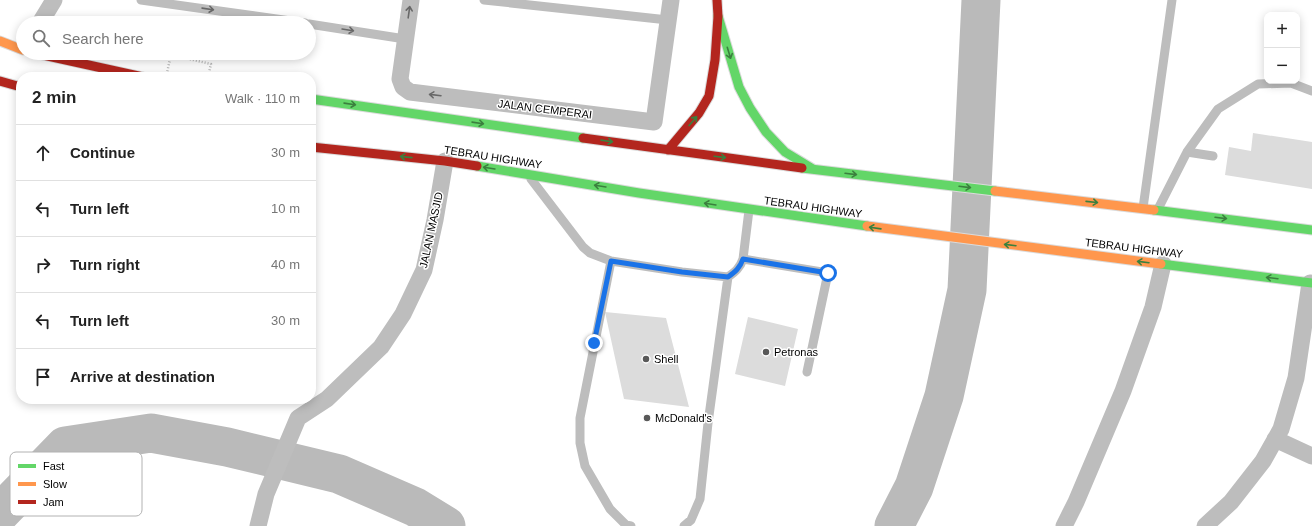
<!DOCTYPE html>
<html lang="en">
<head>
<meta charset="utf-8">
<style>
  :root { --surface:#fff; --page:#f6f6f6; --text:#222; --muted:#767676; --line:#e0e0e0 }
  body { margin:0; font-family:Helvetica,sans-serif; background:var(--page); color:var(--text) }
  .controls { position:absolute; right:12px; top:12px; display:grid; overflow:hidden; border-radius:8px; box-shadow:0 2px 10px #0003 }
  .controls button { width:36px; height:36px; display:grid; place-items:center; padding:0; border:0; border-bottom:1px solid var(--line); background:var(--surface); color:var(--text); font:20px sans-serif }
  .stop { position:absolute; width:12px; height:12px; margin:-9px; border:3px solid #1a73e8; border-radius:50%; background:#fff }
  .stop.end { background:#1a73e8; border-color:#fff; box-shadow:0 1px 4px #0008 }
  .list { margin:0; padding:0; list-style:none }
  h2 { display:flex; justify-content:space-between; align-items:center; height:52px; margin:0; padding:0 16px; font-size:17px }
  h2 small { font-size:13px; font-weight:400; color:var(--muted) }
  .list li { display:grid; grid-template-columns:26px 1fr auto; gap:12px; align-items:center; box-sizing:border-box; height:56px; padding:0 16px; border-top:1px solid var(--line) }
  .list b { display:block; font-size:15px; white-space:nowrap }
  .list em { font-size:13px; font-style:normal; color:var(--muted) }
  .icon { flex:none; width:22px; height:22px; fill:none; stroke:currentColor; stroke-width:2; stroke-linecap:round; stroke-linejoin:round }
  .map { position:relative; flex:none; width:1312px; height:526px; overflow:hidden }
  .search { position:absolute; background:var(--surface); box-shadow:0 2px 10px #0003; left:16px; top:16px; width:300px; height:44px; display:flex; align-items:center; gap:10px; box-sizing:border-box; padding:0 14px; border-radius:22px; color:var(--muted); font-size:15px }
  .panel { position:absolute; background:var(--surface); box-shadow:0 2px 10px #0003; left:16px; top:72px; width:300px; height:332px; border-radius:16px }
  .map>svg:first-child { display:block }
</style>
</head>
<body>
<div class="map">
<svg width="1312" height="526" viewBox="0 0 1312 526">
  <rect width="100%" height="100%" fill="#fff"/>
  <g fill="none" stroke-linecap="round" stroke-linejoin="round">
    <path stroke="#bababa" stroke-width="39" d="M0,513L65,446L151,433L227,447L339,474L415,507L446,526
      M894,526L914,487L944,396L967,290L981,0"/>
  </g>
  <path fill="#dcdcdc" d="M251,53H269L268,60L250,58Z
    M1253,133L1312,142V189L1225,175L1229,147L1251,151Z
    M605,312L666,318L689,407L624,399Z
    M748,317L798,329L785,386L735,374Z"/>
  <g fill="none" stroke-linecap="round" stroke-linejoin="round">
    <g stroke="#dbdbdb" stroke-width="11">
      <path id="fast" d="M718,16L739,87L750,108L766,132L785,152L813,169
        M311,99L583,138
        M477,166L639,193L867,226
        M802,168L995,191
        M1154,210L1312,230
        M1161,264L1312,283"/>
    </g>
    <g stroke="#dbdbdb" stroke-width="11">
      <path id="slow" d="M0,41L23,50
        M995,191L1154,210
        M867,226L1161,264"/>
    </g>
    <g stroke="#dbdbdb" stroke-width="11">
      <path id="jam" d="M34,53L143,77
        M0,81L21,87
        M583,138L802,168
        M311,147L445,161L477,166
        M668,150L699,113L709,96L715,60L718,16L717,0"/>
    </g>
    <path stroke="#b8b8b8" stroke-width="2.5" stroke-dasharray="1 2" stroke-linecap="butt" d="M166,77L171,55L211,64L208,77"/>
    <path stroke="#bdbdbd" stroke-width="9" d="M141,0L305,23
      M484,0L668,20
      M309,24L405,39
      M1187,152L1213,156
      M531,179L583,247L590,253L611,261L682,272L728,277C735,272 740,268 743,259L749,210
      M1143,208L1172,0
      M1158,209L1187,152L1218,109L1258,84L1291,83L1312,91
      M743,259L828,273L807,372
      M611,261L580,418V443L585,466L610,509L626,525L631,526
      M684,526L691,520L700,499L708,423L728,277"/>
    <path stroke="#bdbdbd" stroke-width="17" d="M411,0L400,79L403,87L410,92L654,122L671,0
      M40,23L54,0
      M1275,439L1312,456
      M258,526L266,494L298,418L327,399L381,347L403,314L424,270L435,220L445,161
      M1064,526L1076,502L1123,391L1153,307L1163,264
      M1205,526L1231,502L1263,461L1281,429L1296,378L1310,283"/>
    <use href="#fast" stroke="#63d668" stroke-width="9"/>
    <use href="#slow" stroke="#ff974d" stroke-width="9"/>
    <use href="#jam" stroke="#b3261e" stroke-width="9"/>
  </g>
  <defs><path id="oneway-shaft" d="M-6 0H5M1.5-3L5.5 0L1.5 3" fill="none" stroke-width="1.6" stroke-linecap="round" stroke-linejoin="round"/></defs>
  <g stroke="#686868">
    <use href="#oneway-shaft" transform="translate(208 9) rotate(8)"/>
    <use href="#oneway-shaft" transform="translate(409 12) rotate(-82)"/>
    <use href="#oneway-shaft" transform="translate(348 30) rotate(9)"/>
    <use href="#oneway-shaft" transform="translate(435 95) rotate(-173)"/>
  </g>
  <g stroke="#3b803e">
    <use href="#oneway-shaft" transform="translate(729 53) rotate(73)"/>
    <use href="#oneway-shaft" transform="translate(350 104) rotate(8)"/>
    <use href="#oneway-shaft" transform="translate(693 121) rotate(-49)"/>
    <use href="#oneway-shaft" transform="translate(478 123) rotate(8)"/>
    <use href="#oneway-shaft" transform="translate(607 141) rotate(8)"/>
    <use href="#oneway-shaft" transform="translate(406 157) rotate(-174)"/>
    <use href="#oneway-shaft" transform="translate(720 157) rotate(7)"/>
    <use href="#oneway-shaft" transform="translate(489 168) rotate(-171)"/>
    <use href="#oneway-shaft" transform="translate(851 174) rotate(7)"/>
    <use href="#oneway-shaft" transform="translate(600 186) rotate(-171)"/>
    <use href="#oneway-shaft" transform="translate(965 187) rotate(7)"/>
    <use href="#oneway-shaft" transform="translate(1092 202) rotate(6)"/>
    <use href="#oneway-shaft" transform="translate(710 204) rotate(-171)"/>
    <use href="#oneway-shaft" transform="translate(1221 218) rotate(7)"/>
    <use href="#oneway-shaft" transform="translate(875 228) rotate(-172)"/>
    <use href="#oneway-shaft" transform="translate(1010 245) rotate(-173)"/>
    <use href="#oneway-shaft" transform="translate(1143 262) rotate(-173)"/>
    <use href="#oneway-shaft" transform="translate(1272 278) rotate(-173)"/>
  </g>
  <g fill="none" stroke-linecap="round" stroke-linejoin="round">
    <path stroke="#1a73e8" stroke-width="5" d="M594,343L611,261L682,272L728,277C735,272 740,268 743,259L828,273"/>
  </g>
  <g fill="#595959" stroke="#fff" stroke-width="1.5">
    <circle cx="766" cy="352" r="4"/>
    <circle cx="646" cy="359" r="4"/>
    <circle cx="647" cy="418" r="4"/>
  </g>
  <g text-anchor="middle" stroke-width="3" stroke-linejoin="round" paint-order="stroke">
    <g font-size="11" fill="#000" stroke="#fff">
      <text transform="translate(545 109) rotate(7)" y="4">JALAN CEMPERAI</text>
      <text transform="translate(493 157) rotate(9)" y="4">TEBRAU HIGHWAY</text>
      <text transform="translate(813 207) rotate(8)" y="4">TEBRAU HIGHWAY</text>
      <text transform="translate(431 230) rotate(-78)" y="4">JALAN MASJID</text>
      <text transform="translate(1134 248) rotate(7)" y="4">TEBRAU HIGHWAY</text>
    </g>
    <g font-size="11" fill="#000" stroke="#fff" text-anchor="start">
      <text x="774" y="356">Petronas</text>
      <text x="654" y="363">Shell</text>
      <text x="655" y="422">McDonald's</text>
    </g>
  </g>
  <rect x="10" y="452" width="132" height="64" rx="6" fill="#fff" stroke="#b2b2b2" stroke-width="1"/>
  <rect x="18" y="464" width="18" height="4" fill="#63d668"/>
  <rect x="18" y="482" width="18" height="4" fill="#ff974d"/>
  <rect x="18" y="500" width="18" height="4" fill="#b3261e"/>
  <g font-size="11" fill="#000">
    <text x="43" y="470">Fast</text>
    <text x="43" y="488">Slow</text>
    <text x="43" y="506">Jam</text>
  </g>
</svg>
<div class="controls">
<button>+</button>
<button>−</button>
</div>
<div class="stop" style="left:828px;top:273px"></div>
<div class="stop end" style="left:594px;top:343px"></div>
<div class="search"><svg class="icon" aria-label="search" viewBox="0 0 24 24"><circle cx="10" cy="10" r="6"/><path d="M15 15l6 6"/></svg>Search here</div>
<section class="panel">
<h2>2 min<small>Walk · 110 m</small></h2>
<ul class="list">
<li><svg class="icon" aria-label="ahead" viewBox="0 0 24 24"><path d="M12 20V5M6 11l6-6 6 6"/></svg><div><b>Continue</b></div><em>30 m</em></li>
<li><svg class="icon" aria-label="left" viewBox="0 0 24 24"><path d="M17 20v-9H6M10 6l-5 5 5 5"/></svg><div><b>Turn left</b></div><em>10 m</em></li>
<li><svg class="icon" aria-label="right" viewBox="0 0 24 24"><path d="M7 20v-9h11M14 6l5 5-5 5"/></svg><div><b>Turn right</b></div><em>40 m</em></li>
<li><svg class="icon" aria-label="left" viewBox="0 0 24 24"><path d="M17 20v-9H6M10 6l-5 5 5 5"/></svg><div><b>Turn left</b></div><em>30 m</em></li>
<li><svg class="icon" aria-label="arrive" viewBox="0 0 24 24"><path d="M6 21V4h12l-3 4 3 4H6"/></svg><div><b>Arrive at destination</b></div></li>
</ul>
</section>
</div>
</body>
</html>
